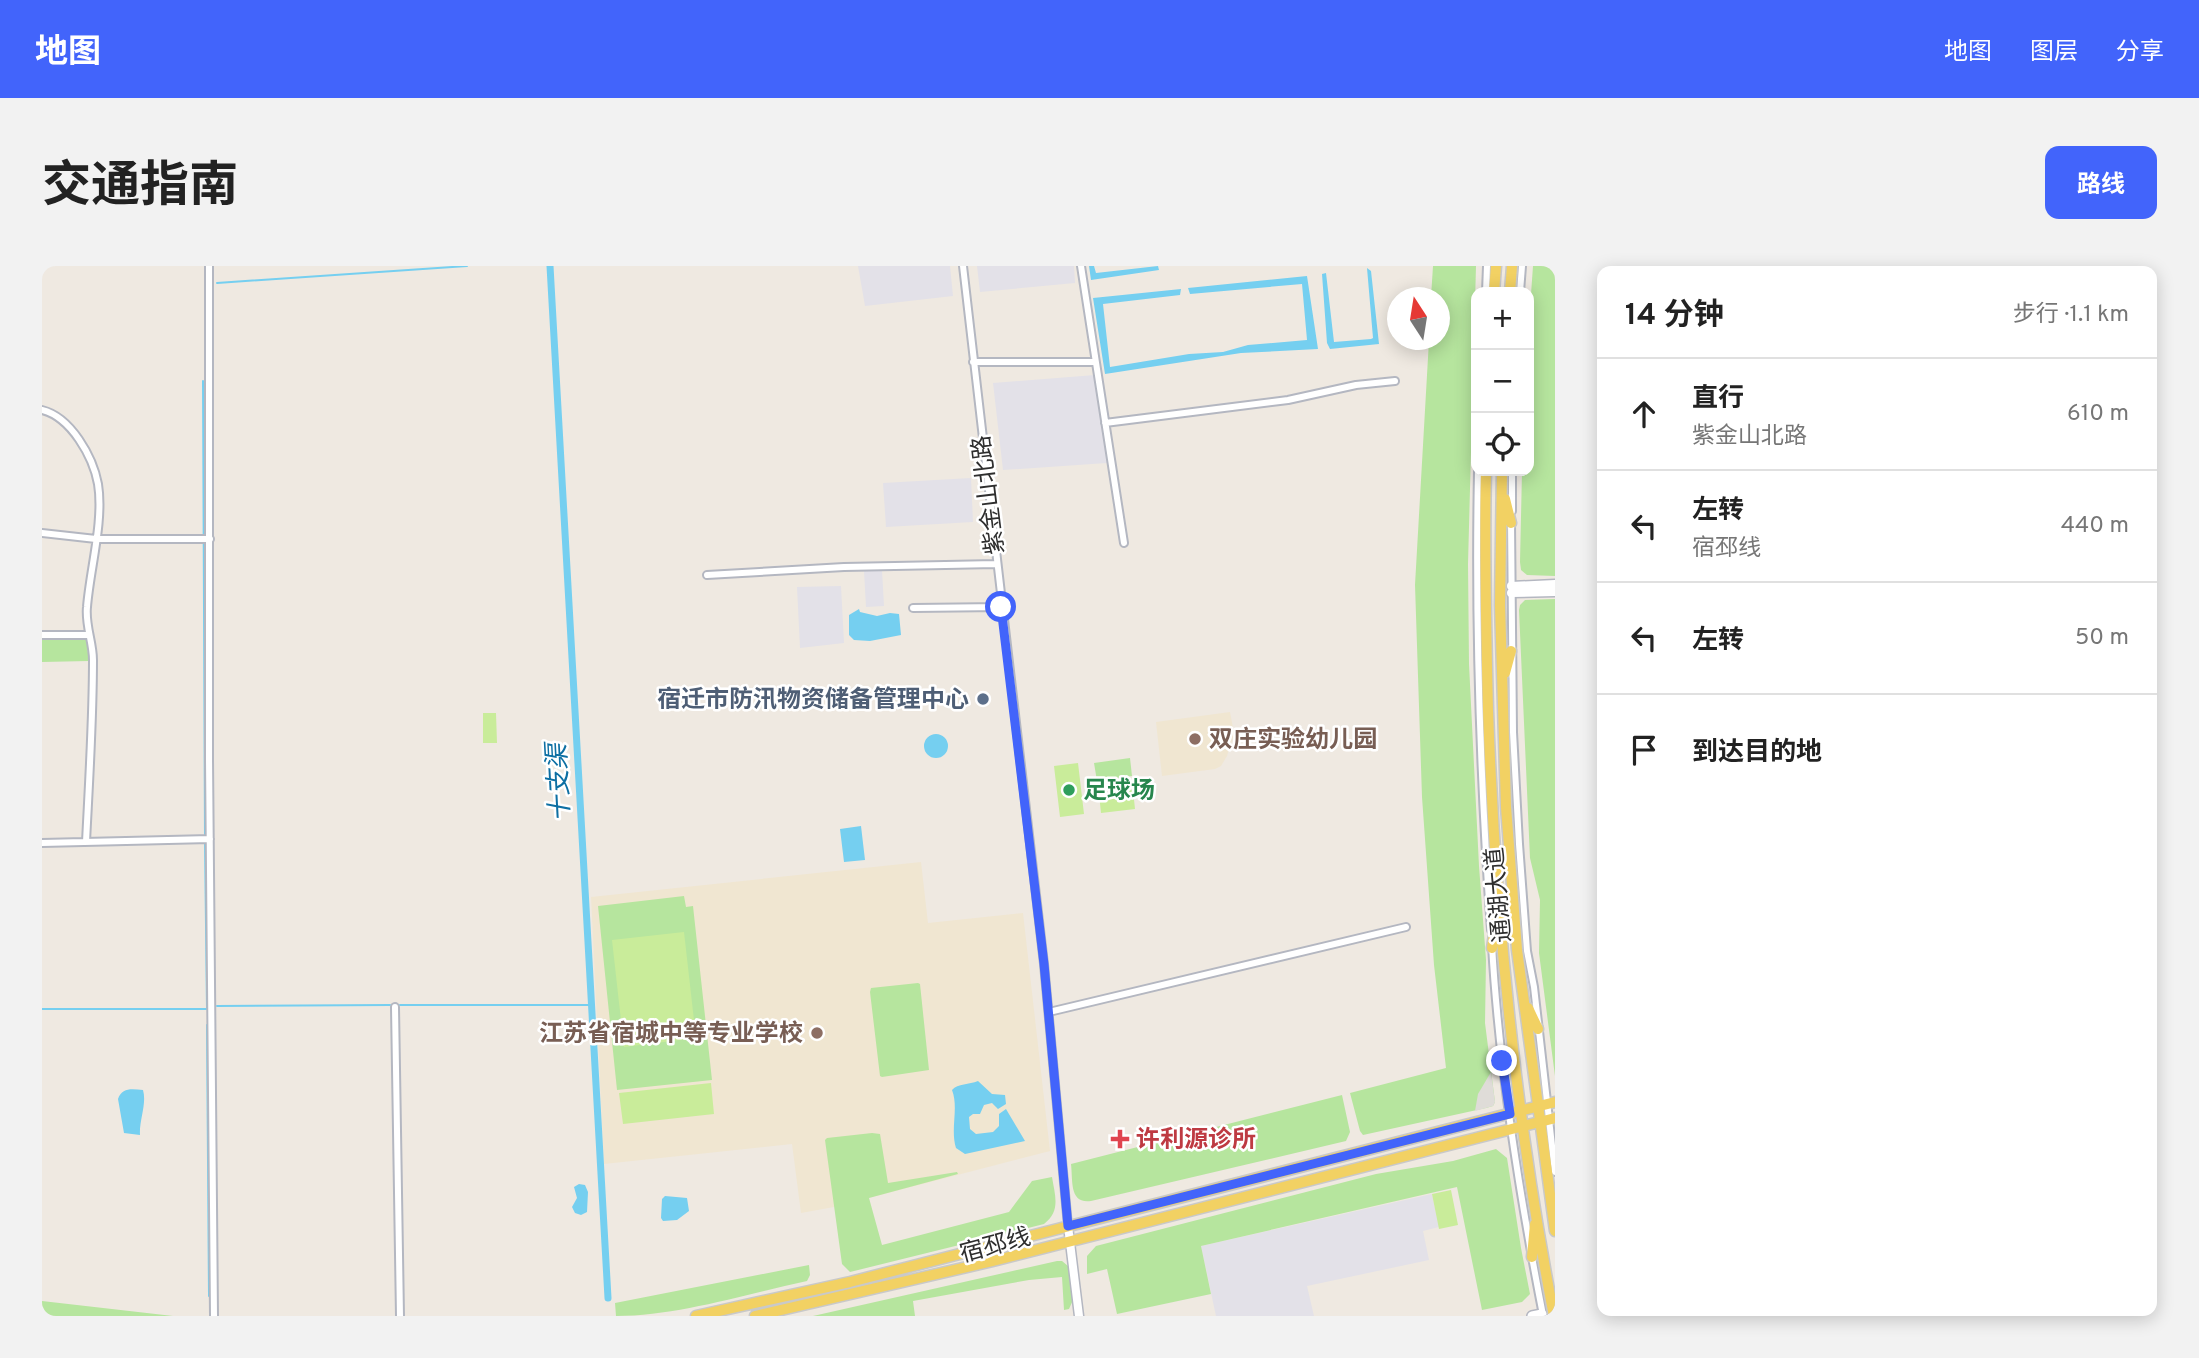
<!DOCTYPE html>
<html lang="zh">
<head>
<meta charset="utf-8">
<style>
  :root { --surface:#fff; --page:#f2f2f2; --text:#222; --muted:#767676; --line:#e0e0e0; --accent:#4264fb }
  body { margin:0; font-family:Overpass,"Noto Sans SC",sans-serif; background:var(--page); color:var(--text) }
  .controls { position:absolute; right:21px; top:21px; display:grid; overflow:hidden; border-radius:14px; box-shadow:0 4px 18px #0003 }
  .controls button { width:63px; height:63px; display:grid; place-items:center; padding:0; border:0; border-bottom:2px solid var(--line); background:var(--surface); color:var(--text); font:35px sans-serif }
  .compass { position:absolute; left:1345px; top:21px; width:63px; height:63px; border-radius:50%; background:var(--surface); box-shadow:0 4px 18px #0003; rotate:348deg }
  .stop { position:absolute; width:21px; height:21px; margin:-16px; border:5px solid #4264fb; border-radius:50%; background:#fff }
  .stop.end { background:#4264fb; border-color:#fff; box-shadow:0 2px 7px #0008 }
  .list { margin:0; padding:0; list-style:none }
  h2 { display:flex; justify-content:space-between; align-items:center; height:91px; margin:0; padding:0 28px; font-size:30px }
  h2 small { font-size:23px; font-weight:400; color:var(--muted) }
  .list li { display:grid; grid-template-columns:46px 1fr auto; gap:21px; align-items:center; box-sizing:border-box; height:112px; padding:0 28px; border-top:2px solid var(--line) }
  .list b { display:block; font-size:26px; white-space:nowrap }
  .list p { margin:0; font-size:23px; white-space:nowrap; color:var(--muted) }
  .list em { font-size:23px; font-style:normal; color:var(--muted) }
  .icon { flex:none; width:38px; height:38px; fill:none; stroke:currentColor; stroke-width:2; stroke-linecap:round; stroke-linejoin:round }
  .map { position:relative; flex:none; width:1513px; height:1050px; overflow:hidden; border-radius:14px }
  header { display:flex; align-items:center; gap:42px; box-sizing:border-box; height:98px; padding:0 35px; background:var(--accent); color:#fff }
  header strong { font-size:33px }
  nav { display:flex; gap:38px; margin-inline-start:auto; font-size:24px }
  .intro { display:flex; align-items:center; justify-content:space-between; box-sizing:border-box; height:168px; padding:0 42px }
  h1 { margin:0; font-size:49px }
  .button { padding:18px 32px; border-radius:14px; background:var(--accent); color:#fff; font-size:24px; font-weight:700 }
  main { display:flex; gap:42px; padding:0 42px }
  aside { flex:1; background:var(--surface); border-radius:14px; box-shadow:0 4px 18px #0003 }
  .map>svg:first-child { display:block }
</style>
</head>
<body>
<header>
<strong>地图</strong>
<nav><a>地图</a><a>图层</a><a>分享</a></nav>
</header>
<div class="intro"><h1>交通指南</h1><a class="button">路线</a></div>
<main>
<div class="map">
<svg width="1513" height="1050" viewBox="0 0 1513 1050">
  <rect width="100%" height="100%" fill="#efe9e1"/>
  <path fill="#e3e1e8" d="M816,0H908L911,30L823,40Z
    M935,0H1032L1033,17L938,26Z
    M1053,109L1065,197L961,204L951,117Z
    M929,212L931,256L844,261L841,217Z
    M840,304L842,340L824,341L822,305Z
    M799,320L802,377L758,382L755,321Z
    M1390,928L1397,961L1381,965L1387,994L1265,1020L1272,1050H1174L1159,980Z"/>
  <path fill="#f0e6d1" d="M1188,446L1192,467L1185,490L1179,500L1173,503L1120,510L1114,456Z
    M879,596L886,657L981,647L1008,885L792,941L759,947L750,878L562,898L549,631Z"/>
  <path fill="#b6e59e" d="M1391,0H1434L1426,298L1427,398L1437,600L1444,694L1443,757L1453,836L1451,840L1444,842L1321,869L1318,865L1308,827L1404,802L1392,699L1380,531L1373,319L1387,74H1398V32L1389,31Z
    M1491,0H1513V310L1485,309L1479,304L1478,296L1480,205H1487V56Z
    M1513,333V810L1497,687L1498,634L1488,592L1477,344L1478,339L1483,334Z
    M44,371L47,395L0,396V372Z
    M1088,492L1090,510L1055,515L1052,497Z
    M642,630L644,641L651,640L670,814L575,824L556,640Z
    M876,717L878,718L887,804L840,811L838,810L828,726L829,722Z
    M1300,829L1308,866L1304,875L1049,935C1027,938 1031,915 1029,898Z
    M830,867L838,868L846,917L915,906L916,908L827,932L840,979L967,946L990,915L1010,911C1013,930 1019,945 1002,958L808,1006L800,998L783,874L785,872Z
    M1454,883L1465,892L1479,982L1488,1028L1480,1036L1440,1044L1415,921L1159,980L1169,1028L1075,1048L1065,1003L1045,1008V990L1054,980L1334,908L1411,895Z
    M1015,995H1020L1026,1000L1031,1034L1027,1043L1022,1044L1020,1011L987,1014L871,1035L873,1050H771Z
    M767,999L768,1009L765,1015C704,1028 636,1050 574,1050L573,1037Z
    M0,1035L131,1050H0Z"/>
  <path fill="#c9ec9a" d="M441,447H454L455,477H441Z
    M1036,497L1042,548L1018,551L1012,500Z
    M1091,524L1093,543L1059,547L1057,528Z
    M642,666L654,772L582,781L570,674Z
    M669,817L672,848L581,858L577,827Z
    M1409,924L1416,959L1397,963L1390,928Z"/>
  <path fill="#dfdcd8" d="M1449,806L1453,836L1451,840L1433,845L1436,828Z"/>
  <path fill="#75cff0" d="M1047,0H1052L1054,7L1116,0L1117,4L1049,14Z
    M1325,2L1329,5L1337,78L1288,83L1285,77L1280,8L1284,7L1292,76L1329,73L1331,72Z
    M1265,10L1276,83L1199,87L1063,108L1051,32L1139,23L1138,29L1061,38L1068,101L1147,88L1181,86L1206,79L1265,74L1260,18L1148,28L1146,22Z
    M817,343L818,346L835,350L848,347L857,348L859,369L828,375L812,374L807,369V349Z
    M882 480a12 12 0 1 1 24 0a12 12 0 1 1-24 0Z
    M819,560L823,594L802,596L798,563Z
    M936,815L950,828L963,829L964,838L956,843L950,837L942,839L938,848H931L927,851L928,863L934,868L951,866L957,860V848L964,843L983,875L923,888L914,882C908,863 917,842 910,824C916,817 927,819 936,815Z
    M101,824C105,838 97,854 98,869L82,867L76,833C80,821 90,823 101,824Z
    M537,918L543,919L546,926L545,946L539,949L533,947L530,941L535,932L532,921Z
    M623,930L645,932L647,945L635,954L621,955L619,952L620,933Z"/>
  <g fill="none" stroke-linecap="round" stroke-linejoin="round">
    <path stroke="#75cff0" stroke-width="2" d="M175,17L425,0
      M161,115L163,569
      M358,739H548
      M175,740L348,739
      M0,743H165L163,575
      M165,759L167,1030"/>
    <path stroke="#75cff0" stroke-width="7" d="M508,0L566,1032"/>
    <g stroke="#b4b7c1" stroke-width="10">
      <path id="minor" d="M167,0V493L172,1050
        M921,0L1002,698L1026,960
        M1039,0L1082,277
        M1444,26L1445,0
        M1478,26L1480,0
        M931,96H1053
        M0,144C29,151 51,191 56,218C62,255 48,303 45,341C43,359 51,376 51,394C51,455 47,516 44,576
        M1063,157L1246,134L1314,119L1353,115
        M1436,205C1433,358 1438,511 1449,664
        M1470,245V205
        M1469,256L1471,466L1477,578L1485,685L1492,721L1513,906
        M0,267L54,273H168
        M665,309L802,301L954,298
        M871,342L959,341
        M0,369H47
        M0,577L168,573
        M1450,679C1457,803 1477,927 1501,1049
        M353,741L358,1050
        M1007,746L1364,661"/>
    </g>
    <g stroke="#b4b7c1" stroke-width="11">
      <path id="tertiary" d="M1469,320L1513,318
        M1469,327L1513,326
        M1026,960L1037,1050"/>
    </g>
    <g stroke="#b4b7c1" stroke-width="12">
      <path id="secondary" d="M1490,1050L1500,1048"/>
    </g>
    <g stroke="#c9c9c9" stroke-width="13">
      <path id="primary" d="M1452,26L1454,0
        M1468,26L1470,0
        M1444,205C1442,284 1444,364 1446,444C1453,647 1473,850 1512,1050
        M1460,205L1458,339L1464,541L1475,684L1513,965
        M1463,233L1469,257
        M1463,407L1469,385
        M1450,682L1454,656
        M1486,742L1496,763
        M1490,991L1493,958
        M654,1050L808,1016L1513,836
        M713,1050L951,995L1513,852"/>
    </g>
    <use href="#minor" stroke="#fff" stroke-width="6"/>
    <use href="#tertiary" stroke="#fff" stroke-width="8"/>
    <use href="#secondary" stroke="#fff" stroke-width="9"/>
    <use href="#primary" stroke="#f2d163" stroke-width="10"/>
  </g>
  <g fill="none" stroke-linecap="round" stroke-linejoin="round">
    <path stroke="#4264fb" stroke-width="9" d="M959,341L1002,698L1026,960L1468,848L1460,795"/>
  </g>
  <circle fill="#5c6f8a" stroke="#fff" stroke-width="2.5" cx="941" cy="433" r="7"/>
  <g fill="#8d6e63" stroke="#fff" stroke-width="2.5">
    <circle cx="1153" cy="473" r="7"/>
    <circle cx="775" cy="767" r="7"/>
  </g>
  <circle fill="#2e9e5b" stroke="#fff" stroke-width="2.5" cx="1027" cy="524" r="7"/>
  <path fill="#e0444e" stroke="#fff" stroke-width="2.5" d="M1074.5 862.5h7v7h7v7h-7v7h-7v-7h-7v-7h7z"/>
  <g text-anchor="middle" stroke-width="5" stroke-linejoin="round" paint-order="stroke">
    <g font-size="24" fill="#2e2e2e" stroke="#fff">
      <text transform="translate(946 229) rotate(-97)" y="8">紫金山北路</text>
      <text transform="translate(1456 629) rotate(-95)" y="8">通湖大道</text>
      <text transform="translate(953 979) rotate(-15)" y="8">宿邳线</text>
    </g>
    <g font-size="24" font-weight="bold" fill="#4e5e75" stroke="#fff" text-anchor="end">
      <text x="927" y="441">宿迁市防汛物资储备管理中心</text>
    </g>
    <g font-size="24" font-weight="bold" fill="#785e54" stroke="#fff" text-anchor="start">
      <text x="1167" y="481">双庄实验幼儿园</text>
      <text x="761" y="775" text-anchor="end">江苏省宿城中等专业学校</text>
    </g>
    <g font-size="24" font-weight="bold" fill="#27864d" stroke="#fff" text-anchor="start">
      <text x="1041" y="532">足球场</text>
    </g>
    <g font-size="24" font-weight="bold" fill="#be3a42" stroke="#fff" text-anchor="start">
      <text x="1094" y="881">许利源诊所</text>
    </g>
    <g font-size="26" font-style="italic" fill="#0d6fa3" stroke="#fff">
      <text transform="translate(516 517) rotate(-93)" y="9">十支渠</text>
    </g>
  </g>
</svg>
<div class="controls">
<button>+</button>
<button>−</button>
<button><svg class="icon" aria-label="locate" viewBox="0 0 24 24"><circle cx="12" cy="12" r="6"/><path d="M12 2v4M12 18v4M2 12h4M18 12h4"/></svg></button>
</div>
<svg class="compass" viewBox="-18 -18 36 36"><path d="M0-13l5 13h-10z" fill="#e53935"/><path d="M0 13l5-13h-10z" fill="#767676"/></svg>
<div class="stop" style="left:959px;top:341px"></div>
<div class="stop end" style="left:1460px;top:795px"></div>
</div>
<aside>
<h2>14 分钟<small>步行 · 1.1 km</small></h2>
<ul class="list">
<li><svg class="icon" aria-label="ahead" viewBox="0 0 24 24"><path d="M12 20V5M6 11l6-6 6 6"/></svg><div><b>直行</b><p>紫金山北路</p></div><em>610 m</em></li>
<li><svg class="icon" aria-label="left" viewBox="0 0 24 24"><path d="M17 20v-9H6M10 6l-5 5 5 5"/></svg><div><b>左转</b><p>宿邳线</p></div><em>440 m</em></li>
<li><svg class="icon" aria-label="left" viewBox="0 0 24 24"><path d="M17 20v-9H6M10 6l-5 5 5 5"/></svg><div><b>左转</b></div><em>50 m</em></li>
<li><svg class="icon" aria-label="arrive" viewBox="0 0 24 24"><path d="M6 21V4h12l-3 4 3 4H6"/></svg><div><b>到达目的地</b></div></li>
</ul>
</aside>
</main>
</body>
</html>
